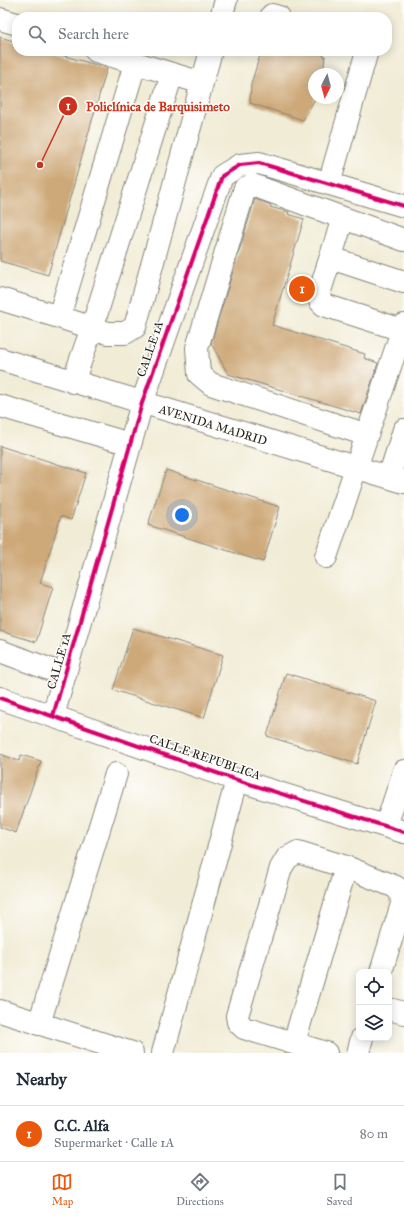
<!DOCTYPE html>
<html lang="en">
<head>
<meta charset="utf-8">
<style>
  :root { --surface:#fff; --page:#f6f6f7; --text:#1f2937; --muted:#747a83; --line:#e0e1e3; --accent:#ea580c }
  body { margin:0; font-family:"IM FELL Great Primer",serif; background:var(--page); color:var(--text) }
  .controls { position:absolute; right:12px; bottom:12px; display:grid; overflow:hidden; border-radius:8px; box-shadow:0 2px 10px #0003 }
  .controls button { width:36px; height:36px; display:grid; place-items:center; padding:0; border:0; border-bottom:1px solid var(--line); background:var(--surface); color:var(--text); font:20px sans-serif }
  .compass { position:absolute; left:308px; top:68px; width:36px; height:36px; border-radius:50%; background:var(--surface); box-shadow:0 2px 10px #0003; rotate:186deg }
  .you { position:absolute; left:182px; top:515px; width:14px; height:14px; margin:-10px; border:3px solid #fff; border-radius:50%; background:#1a73e8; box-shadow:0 0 0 6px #1a73e833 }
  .badge { display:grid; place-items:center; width:26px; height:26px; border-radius:50%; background:var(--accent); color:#fff; font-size:13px; font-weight:700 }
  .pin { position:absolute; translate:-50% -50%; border:2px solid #fff; box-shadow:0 1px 4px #0006 }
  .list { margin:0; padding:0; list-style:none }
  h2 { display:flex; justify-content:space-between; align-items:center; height:52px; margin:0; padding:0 16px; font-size:17px }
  h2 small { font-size:13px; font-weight:400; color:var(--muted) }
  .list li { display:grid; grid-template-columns:26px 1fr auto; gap:12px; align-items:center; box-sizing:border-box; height:56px; padding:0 16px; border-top:1px solid var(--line) }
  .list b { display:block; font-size:15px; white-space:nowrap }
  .list p { margin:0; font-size:13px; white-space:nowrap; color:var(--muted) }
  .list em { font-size:13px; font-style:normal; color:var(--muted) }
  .icon { flex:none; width:22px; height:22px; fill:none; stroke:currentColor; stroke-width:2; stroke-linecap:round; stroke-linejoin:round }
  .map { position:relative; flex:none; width:404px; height:1053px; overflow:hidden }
  .search { position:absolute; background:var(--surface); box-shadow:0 2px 10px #0003; left:12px; right:12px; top:12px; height:44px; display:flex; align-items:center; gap:10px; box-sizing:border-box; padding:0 14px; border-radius:16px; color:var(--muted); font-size:15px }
  .sheet { height:108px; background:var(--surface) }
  nav { display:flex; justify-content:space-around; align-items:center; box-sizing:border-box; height:56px; border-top:1px solid var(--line); background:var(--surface); font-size:11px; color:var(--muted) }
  nav a { display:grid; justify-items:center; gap:2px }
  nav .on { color:var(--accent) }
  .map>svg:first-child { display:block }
</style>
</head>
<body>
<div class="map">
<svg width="404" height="1053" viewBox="0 0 404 1053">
  <rect width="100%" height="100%" fill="#fdfcf7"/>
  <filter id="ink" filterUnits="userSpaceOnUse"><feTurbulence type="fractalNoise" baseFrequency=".025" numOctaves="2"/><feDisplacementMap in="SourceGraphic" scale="8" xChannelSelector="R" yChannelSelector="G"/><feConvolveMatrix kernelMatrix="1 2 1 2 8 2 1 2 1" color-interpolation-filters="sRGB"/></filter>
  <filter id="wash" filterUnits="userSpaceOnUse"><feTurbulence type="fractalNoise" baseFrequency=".012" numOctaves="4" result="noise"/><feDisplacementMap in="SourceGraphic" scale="16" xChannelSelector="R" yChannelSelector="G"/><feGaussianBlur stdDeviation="0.9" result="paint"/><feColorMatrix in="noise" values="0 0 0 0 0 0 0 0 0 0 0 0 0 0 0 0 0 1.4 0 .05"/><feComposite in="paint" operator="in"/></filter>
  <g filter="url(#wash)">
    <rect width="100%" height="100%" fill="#f1ecd6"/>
    <g id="blocks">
      <path fill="#cda878" d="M0,37L17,42V51H47L107,68L48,275L0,261Z
        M264,51H310L325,56L323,74H314L315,99L303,120L250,103L251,84L259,58Z
        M255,199L271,205L270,207L289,212L288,214L304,219L272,325L365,354L364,358L378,363L361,414L228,374L211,343Z
        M0,446L86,473L71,520L61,516L40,583L53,587L36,642L0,631Z
        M166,470L280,507L263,562L148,525Z
        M133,628L223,655L204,718L113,690Z
        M286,673L376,701L357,764L267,736Z
        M0,754L19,761L21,755L41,761L16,833L0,827Z"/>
    </g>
  </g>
  <g filter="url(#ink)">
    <use href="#blocks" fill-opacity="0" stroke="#868479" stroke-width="1"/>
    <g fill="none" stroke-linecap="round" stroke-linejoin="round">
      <g stroke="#868479" stroke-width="24">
        <path id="minor" d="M272,15L279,17
          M221,17L226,0
          M0,19L17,24
          M96,51L202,83L135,327L125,333H108L59,317L135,64
          M202,83L211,51
          M329,184L367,51
          M343,218L319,294L320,301L324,305L402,330
          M331,258L404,282
          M0,299L59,317
          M0,359L404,482
          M73,382L92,328L172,74
          M0,406L130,444
          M367,435L211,384L199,374L197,348L245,188L252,185L258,187L404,240
          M389,477L404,430
          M326,557L404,325
          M0,651L65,675
          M0,698L237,780L404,832
          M53,716L142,403L222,176L240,165L259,163L404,206
          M386,826L404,771
          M389,1009L404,1013
          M0,1011L132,1053
          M39,1024L116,774
          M294,1043L346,867
          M163,1053L237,780
          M326,1053L244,1028L238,1022L237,1016L281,868L287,858L298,852L346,867L396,887L401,894L402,904L381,972
          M358,1053L362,1038"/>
      </g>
      <use href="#minor" stroke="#fff" stroke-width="22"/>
      <g stroke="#fdfcf7" stroke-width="6">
        <path id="cycleway" d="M0,698L237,780L404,832
          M53,716L142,403L222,176L240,165L259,163L404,206"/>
      </g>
      <use href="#cycleway" stroke="#d6006c" stroke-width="4"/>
    </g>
  </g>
  <g text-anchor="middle" stroke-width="3" stroke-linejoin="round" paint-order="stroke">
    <g font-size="12" fill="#1c1c1c" stroke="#fdfcf7">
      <text transform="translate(150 349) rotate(-71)" y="4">CALLE 1A</text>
      <text transform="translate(213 425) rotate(17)" y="4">AVENIDA MADRID</text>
      <text transform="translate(59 661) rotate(-74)" y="4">CALLE 1A</text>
      <text transform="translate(205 757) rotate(19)" y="4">CALLE REPUBLICA</text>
    </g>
  </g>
  <path fill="none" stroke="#c8321e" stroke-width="1.5" d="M40 165L68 106"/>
  <g fill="#c8321e" stroke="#fdfcf7" stroke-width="1.5">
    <circle cx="40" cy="165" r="4"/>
    <circle cx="68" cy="106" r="10"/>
  </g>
  <g font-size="12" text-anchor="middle" font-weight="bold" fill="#fff">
    <text x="68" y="110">1</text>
  </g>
  <g font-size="13" text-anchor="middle" font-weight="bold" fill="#c8321e" stroke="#fdfcf7" stroke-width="3" stroke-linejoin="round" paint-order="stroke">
    <text x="158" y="111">Policlínica de Barquisimeto</text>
  </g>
</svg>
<div class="controls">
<button><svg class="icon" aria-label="locate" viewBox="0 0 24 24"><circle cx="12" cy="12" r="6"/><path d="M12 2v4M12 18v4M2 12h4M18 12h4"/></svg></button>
<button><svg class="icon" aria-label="layers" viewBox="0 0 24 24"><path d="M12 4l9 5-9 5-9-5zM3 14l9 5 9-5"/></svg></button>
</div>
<svg class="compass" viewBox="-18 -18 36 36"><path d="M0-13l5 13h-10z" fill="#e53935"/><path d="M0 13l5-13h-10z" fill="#747a83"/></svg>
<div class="you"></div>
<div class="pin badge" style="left:302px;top:289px">1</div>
<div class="search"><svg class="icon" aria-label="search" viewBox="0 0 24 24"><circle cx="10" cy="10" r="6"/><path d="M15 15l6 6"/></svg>Search here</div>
</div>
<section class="sheet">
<h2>Nearby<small></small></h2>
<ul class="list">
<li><span class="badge">1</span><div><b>C.C. Alfa</b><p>Supermarket · Calle 1A</p></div><em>80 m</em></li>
</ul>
</section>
<nav>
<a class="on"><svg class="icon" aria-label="map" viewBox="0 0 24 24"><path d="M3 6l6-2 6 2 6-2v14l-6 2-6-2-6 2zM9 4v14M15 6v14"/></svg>Map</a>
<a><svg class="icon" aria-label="directions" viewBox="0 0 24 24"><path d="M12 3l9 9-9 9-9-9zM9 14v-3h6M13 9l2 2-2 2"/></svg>Directions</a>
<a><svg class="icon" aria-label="saved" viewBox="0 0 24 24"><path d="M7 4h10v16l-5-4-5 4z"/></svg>Saved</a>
</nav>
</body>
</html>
